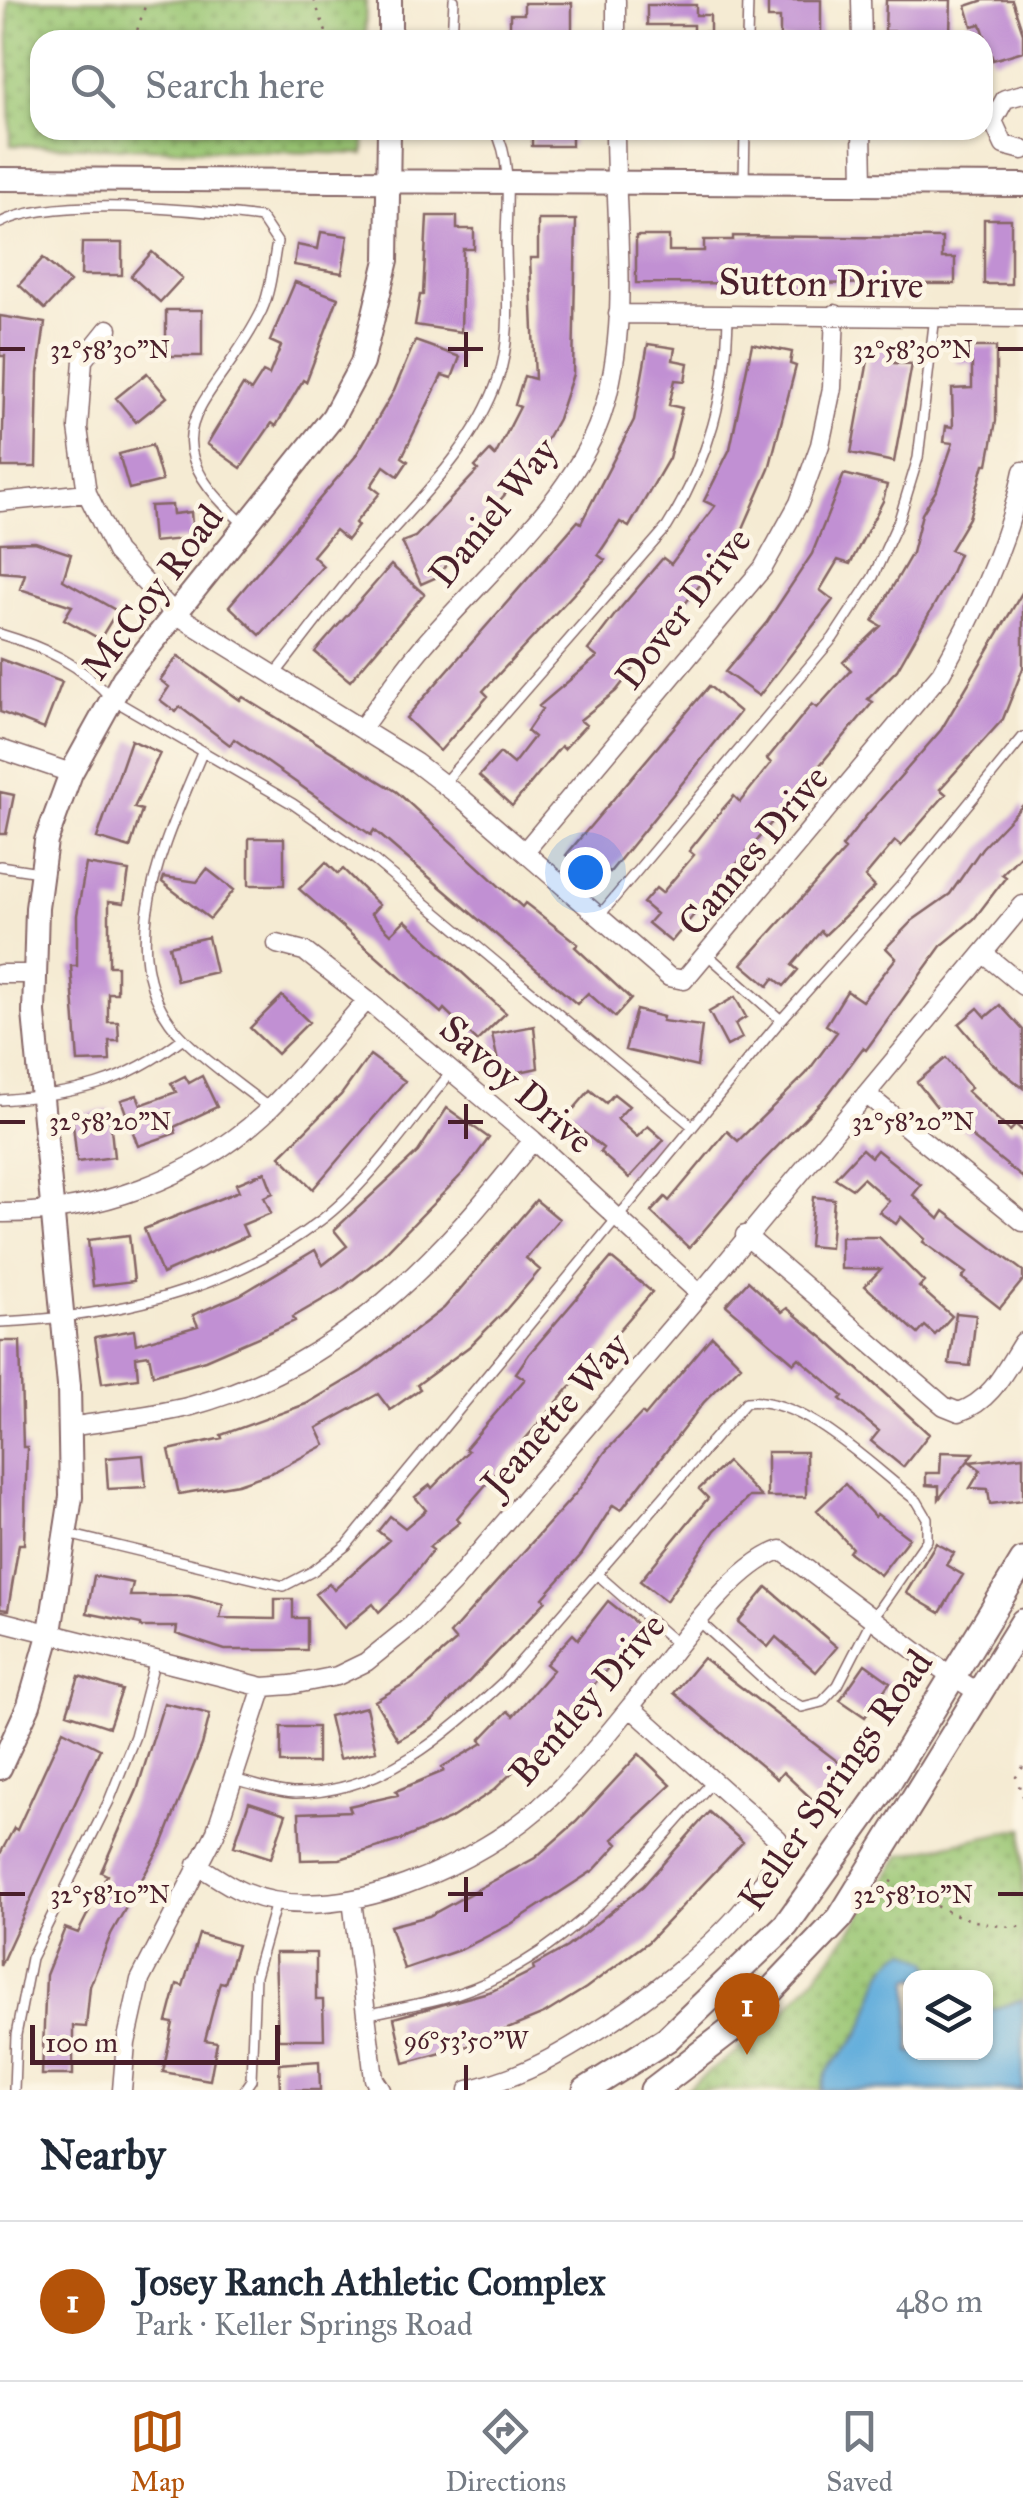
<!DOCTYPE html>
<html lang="en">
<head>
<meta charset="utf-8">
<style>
  :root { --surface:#fff; --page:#f2f2f3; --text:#1f2937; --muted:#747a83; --line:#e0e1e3; --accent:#b45309 }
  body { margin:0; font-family:"IM FELL Great Primer",serif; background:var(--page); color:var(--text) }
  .controls { position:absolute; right:30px; bottom:30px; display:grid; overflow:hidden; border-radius:20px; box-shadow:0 2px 8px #0004 }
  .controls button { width:90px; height:90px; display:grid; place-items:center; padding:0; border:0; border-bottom:2px solid var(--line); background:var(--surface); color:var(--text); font:50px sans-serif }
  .scale { position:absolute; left:30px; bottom:25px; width:250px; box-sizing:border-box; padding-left:10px; border:5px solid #4a1f2b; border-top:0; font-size:28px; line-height:35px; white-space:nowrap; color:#4a1f2b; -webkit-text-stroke:8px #fcf5e5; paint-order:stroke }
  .you { position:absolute; left:585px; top:872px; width:35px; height:35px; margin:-25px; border:8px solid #fff; border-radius:50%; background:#1a73e8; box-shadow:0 0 0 15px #1a73e833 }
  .badge { display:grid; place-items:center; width:65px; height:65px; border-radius:50%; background:var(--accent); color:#fff; font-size:32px; font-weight:700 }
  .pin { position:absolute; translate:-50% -82px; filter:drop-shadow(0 2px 5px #0008) }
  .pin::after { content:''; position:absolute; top:52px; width:35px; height:30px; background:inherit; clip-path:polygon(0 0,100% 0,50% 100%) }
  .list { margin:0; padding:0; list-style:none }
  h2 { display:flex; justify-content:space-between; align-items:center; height:130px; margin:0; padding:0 40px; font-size:42px }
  h2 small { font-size:32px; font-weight:400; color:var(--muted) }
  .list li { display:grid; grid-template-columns:65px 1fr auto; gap:30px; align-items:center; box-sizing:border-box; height:160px; padding:0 40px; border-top:2px solid var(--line) }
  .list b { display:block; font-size:38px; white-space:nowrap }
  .list p { margin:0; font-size:32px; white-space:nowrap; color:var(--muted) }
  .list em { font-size:32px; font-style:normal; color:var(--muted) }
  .icon { flex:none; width:55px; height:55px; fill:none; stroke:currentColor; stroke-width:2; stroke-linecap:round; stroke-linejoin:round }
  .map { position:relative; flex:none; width:1023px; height:2090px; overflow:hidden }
  .search { position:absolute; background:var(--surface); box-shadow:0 2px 8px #0004; left:30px; right:30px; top:30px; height:110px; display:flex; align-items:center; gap:25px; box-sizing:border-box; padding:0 35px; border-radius:30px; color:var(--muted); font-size:38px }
  .sheet { height:290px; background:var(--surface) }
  nav { display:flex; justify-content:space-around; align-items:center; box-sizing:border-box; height:140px; border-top:2px solid var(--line); background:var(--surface); font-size:28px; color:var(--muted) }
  nav a { display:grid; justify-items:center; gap:5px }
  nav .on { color:var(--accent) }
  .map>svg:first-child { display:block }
</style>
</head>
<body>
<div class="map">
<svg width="1023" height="2090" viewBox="0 0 1023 2090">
  <defs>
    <pattern id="park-dots" width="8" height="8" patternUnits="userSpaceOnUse" patternTransform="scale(2.5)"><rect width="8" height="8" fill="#9ac673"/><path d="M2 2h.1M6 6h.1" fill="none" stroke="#80a05f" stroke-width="1.8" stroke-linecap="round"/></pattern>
  </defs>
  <rect width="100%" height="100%" fill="#fcf5e5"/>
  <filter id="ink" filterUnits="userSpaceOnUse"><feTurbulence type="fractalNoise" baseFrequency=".01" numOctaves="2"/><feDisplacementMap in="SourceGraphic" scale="20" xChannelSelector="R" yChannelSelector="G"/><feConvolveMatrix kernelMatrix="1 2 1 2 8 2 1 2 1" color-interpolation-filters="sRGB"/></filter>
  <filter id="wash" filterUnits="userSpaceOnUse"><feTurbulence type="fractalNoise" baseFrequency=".0048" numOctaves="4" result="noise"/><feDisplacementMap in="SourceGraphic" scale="40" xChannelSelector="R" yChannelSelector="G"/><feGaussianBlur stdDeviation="2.25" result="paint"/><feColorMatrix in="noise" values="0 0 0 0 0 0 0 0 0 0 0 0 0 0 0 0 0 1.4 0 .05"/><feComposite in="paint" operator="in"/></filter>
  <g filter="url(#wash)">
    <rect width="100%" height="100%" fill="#f5ebd3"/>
    <path fill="url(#park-dots)" stroke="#72724f" stroke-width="2.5" fill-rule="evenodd" d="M8,0H366L365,40H40V130H364V154L11,145Z
      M1023,1828V2090H685C707,2072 732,2056 754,2038C814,1988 859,1921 901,1855ZM910,1978H986V2052H910Z"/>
    <path fill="#63aedc" stroke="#566684" stroke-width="2.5" d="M907,1950L929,1961L936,1977L910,1978V2052H986V2011L1023,2000V2090H821C826,2064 841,2058 856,2038C879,2009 869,1969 907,1950Z"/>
    <g id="blocks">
      <path fill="#c190d3" d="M768,0H821V40H780V18H768Z
        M886,0H951L950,32L885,31Z
        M984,0H1012L1023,33V51L993,60L981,24L972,26L966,6Z
        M524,3H572V40H510V14H524Z
        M647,5H696V15H710V32H693V25H647Z
        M532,130H572V146H532Z
        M427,216H457V229H474V249H463L461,332L415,325L420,295H423Z
        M984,219H1011V284H984Z
        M538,220H576L573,374L558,419L535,460L473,531L476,534L442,570L444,574L421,584L402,542L415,537L478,470L475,467L490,451L495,456L520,407L515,405L524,376L535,379L530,258H538Z
        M321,232L348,236L342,273L294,265L297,245L318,249Z
        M636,236H669V251H704V240H733V236L942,238V258H955V284L636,283Z
        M82,243H122V275H81Z
        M152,252L182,278L160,302L131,276Z
        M43,258L70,282L45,309L19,285Z
        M295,282L338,298L306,382L303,380L276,426L272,423L241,468L207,444L243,385L251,391L263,372L269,375L281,346L270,341Z
        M166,310H202V356H166Z
        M0,316L45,323L38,373L36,467H2L5,356H0Z
        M415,341L460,357L452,378L442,375L402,457L408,461L398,476L384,466L371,486L380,493L355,523L358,526L347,540L335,530L313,556L323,566L260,635L229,606L355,457L394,391Z
        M648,344L675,348L673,360L688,363L685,381L675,380L669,405L682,408L669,458L629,527L620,522L598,555L605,560L483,691L488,696L440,751L406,718L578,521L581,523L634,420Z
        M752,344L792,352L790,364L796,366L769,469L741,533L616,691L580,720L586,725L564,749L561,746L512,806L479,776L500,753L513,764L534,737L527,731L542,709L539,706L597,657L588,650L617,612L663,558L671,564L715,506L704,501L730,449Z
        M871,344L896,347L894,363L912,364L894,462L851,453Z
        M957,347H996V421L988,464H984L969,518L950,550L959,554L946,584L897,670L868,699L873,702L671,942L648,923L656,914L643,903L656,888L662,893L694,855L689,851L720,812L734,796L740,802L771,763L767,759L812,704L817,708L851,670L843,662L881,626L873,621L912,553L922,514L937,489L953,443L944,442L946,426L953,427L952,389L972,388V363H957Z
        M147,373L167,397L136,422L116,398Z
        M152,445L162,481L129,489L119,454Z
        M844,474L887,485L883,501L850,564L838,560L820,590L833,600L759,696L725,672L767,622L812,554Z
        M172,505L173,514L191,512L193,538L153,542L150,506Z
        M35,542L71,554L63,580L117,611L100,639L64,619L72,606L20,589L25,574L0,572V543Z
        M391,565L424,594L350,681L315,652Z
        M1023,591V668L1003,719L940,789L946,794L925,818L901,846L895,841L865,877L875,887L825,935L821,931L792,965L798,970L784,986L774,978L768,986L742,964L845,850L842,847L866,816L941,730Z
        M178,656L240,700L243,697L397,792L522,907L525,903L578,944L575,947L631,999L615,1017L588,993L577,1004L374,830L371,835L234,739L230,745L180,707L176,712L160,700L169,687L160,680Z
        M0,659L62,682L44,729L0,712Z
        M709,686L740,712L610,872L597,862L588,873L566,855Z
        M131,740L160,753L134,808L142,810L130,848L97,838Z
        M0,792L14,795L6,834H0Z
        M1023,805V853L1002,874L1006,877L974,919L941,946L866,1050L863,1048L826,1097L763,1161L689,1248L651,1212L665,1197L669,1201L727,1131L738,1141L806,1074L837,1032L826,1025L847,991L862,1001L896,958L886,948L913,920L950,894L982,848Z
        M249,838H284V885H249Z
        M326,862L338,874L343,869L379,905L371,914L391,934L405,920L506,1013L477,1041L444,1009L441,1013L299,889Z
        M86,864L129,871L124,903L109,901V966H117V993H108V1022H118L119,1041H109L110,1061L78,1062L71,966H77V915Z
        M207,869L234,890L210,919L162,882L164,877L197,882Z
        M208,937L216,972L177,981L169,946Z
        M282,996L309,1022L277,1054L250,1028Z
        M735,997L746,1017L735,1024L742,1038L727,1046L709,1012Z
        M1000,1005L1023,1030V1088L991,1062L959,1024L978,1008L986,1017Z
        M636,1010L663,1017L662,1021L702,1026L697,1067L625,1050Z
        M534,1026L538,1068L501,1076L492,1034Z
        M370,1055L405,1081L313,1189L280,1156L341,1095Z
        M946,1058L971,1088L967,1091L1010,1131L1016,1125L1023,1131V1178L941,1112L917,1082Z
        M185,1076L189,1083L202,1076L217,1107L174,1127L176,1133L138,1146L121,1100L137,1095L141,1105L176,1092L171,1083Z
        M590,1090L606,1103L614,1094L629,1106L617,1119L637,1137L648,1126L664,1140L629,1178L600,1152L603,1148L566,1118Z
        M447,1108L489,1138L464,1172L379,1259L341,1289L293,1317L295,1321L205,1360L153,1375L149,1355L136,1357L138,1378L102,1383L95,1337L134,1330L136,1344L198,1326L193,1315L240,1295L315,1250L323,1265L347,1246L334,1230L418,1152Z
        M109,1110L114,1157L77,1162L72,1115Z
        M862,1149L871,1157L877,1150L921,1185L913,1195L939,1219L944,1211L1023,1271V1280L1000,1308L962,1278L966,1273L923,1242L925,1239L901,1217L896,1224L879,1212L889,1201L863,1178L852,1189L835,1178Z
        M265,1172L273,1193L264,1197L271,1213L242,1225L247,1236L162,1274L144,1229L239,1191L236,1184Z
        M813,1197L834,1199L830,1248L809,1246Z
        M536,1200L559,1219L526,1258L540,1270L503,1313L470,1346L417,1385L420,1389L390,1410L378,1394L317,1428L325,1445L273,1472L238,1484L179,1494L169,1450L222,1438L221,1435L306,1404L362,1371L444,1308Z
        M129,1235L134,1281L93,1286L88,1240Z
        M841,1237H879L924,1282L919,1287L952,1316L935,1335L925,1326L918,1334L865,1286L881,1269H841Z
        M611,1258L652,1292L457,1518L460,1522L429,1547L433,1550L399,1593L379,1612L373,1604L344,1628L315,1594L329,1583L334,1590L389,1540L378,1531L390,1516L405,1528L426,1510L415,1497L430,1485L432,1488L468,1451L465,1449L525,1379L516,1373L529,1354Z
        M748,1281L782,1312L787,1308L826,1340L929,1434L903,1467L871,1441L879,1431L840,1399L843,1396L799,1358L794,1363L726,1305Z
        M956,1313L976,1315L970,1366L949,1364Z
        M712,1336L741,1365L704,1402L621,1510L613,1505L582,1554L543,1598L546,1601L432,1720L398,1740L375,1701L412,1679L456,1641L450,1634L577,1492L605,1452L642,1413L645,1416Z
        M0,1341H20L23,1447H27L24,1544H19L8,1610L0,1609Z
        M767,1452H806V1497H767Z
        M941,1452L974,1453L939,1499V1486L926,1485V1473H940Z
        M143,1455L146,1487L108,1489L106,1458Z
        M1023,1456V1500L990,1504L988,1489L970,1488L981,1470L970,1462Z
        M727,1462L761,1497H749L715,1530L666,1601L640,1581L708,1498L699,1489Z
        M845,1484L875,1517L877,1514L909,1538L880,1575L849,1552L852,1548L817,1510Z
        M936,1543L954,1553L946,1565L963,1575L940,1613L906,1593Z
        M94,1576L133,1583L130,1596H189L223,1604L220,1618L275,1619V1599H293V1618H307V1650H225L176,1634L177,1627H141V1624L87,1613Z
        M767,1587L837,1647L816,1672L776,1637L768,1647L738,1622Z
        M608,1601L642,1628L552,1734L494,1790L450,1819L398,1841L340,1859L301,1860L299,1813L351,1811L349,1806L398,1795L396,1791L444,1771L442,1767L483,1743L480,1740L508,1711L513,1716L553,1670L546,1664L573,1634L578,1639Z
        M703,1658L846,1768L815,1802L783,1772L777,1779L674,1693Z
        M865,1664L890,1682L865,1717L840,1700Z
        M79,1676L122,1690L109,1727L67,1713Z
        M164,1703L210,1714L202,1745L163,1842L111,1934L90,1986L86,2027L73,2026V2075H42L46,1975L65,1928L78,1933L107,1875L101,1872L137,1790Z
        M366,1707L376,1751L339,1759L329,1716Z
        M281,1727H317V1763H281Z
        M63,1730L100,1749L0,1966V1854L14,1828L17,1830Z
        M639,1754L671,1785L613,1839L618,1844L594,1870L511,1924L462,1949L404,1969L390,1926L429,1916L535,1858L576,1822Z
        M249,1802L286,1814L271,1858L234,1846Z
        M709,1812L743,1842L648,1942L586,1988L544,2014L493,2035L494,2039L404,2063L394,2018L492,1991L534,1970L533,1966L567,1947L643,1886Z
        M199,1934L237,1945L225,1983L220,1982L205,2040L217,2042L210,2080L163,2072L173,2023L167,2022L177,1984L183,1986Z
        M275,1953H316V2000H323L324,2039H278Z
        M319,2061L320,2090H280L279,2064Z"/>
    </g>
  </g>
  <g filter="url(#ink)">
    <use href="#blocks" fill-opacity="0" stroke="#866666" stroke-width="2.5"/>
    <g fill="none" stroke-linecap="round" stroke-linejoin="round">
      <g stroke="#866666" stroke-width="12">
        <path id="service" d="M452,40L454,0
          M747,40L748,0
          M744,182L745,130
          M0,223C52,195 200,210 261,218L277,242C273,263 271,290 262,310C216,405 137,429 244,524
          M0,634C44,647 81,664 112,699L293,804L375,861L691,1125
          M273,677C303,639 332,599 363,563C413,504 472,453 498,379C513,338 506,286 506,242C506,206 513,162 495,130
          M202,753C166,840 104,960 185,1040C210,1065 242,1086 269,1108
          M443,784L667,527C709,460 727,393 728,314
          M0,866L39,872
          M600,915L833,638L873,577L899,520L918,458L935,316
          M781,1020L905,881L1023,737
          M0,1100C74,1094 123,1085 183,1038
          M0,1322C115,1317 228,1291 321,1220C369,1184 413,1118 452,1071
          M68,1534L284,1586L313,1571L347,1545L781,1020L708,955
          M597,1574L678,1645
          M236,1780C255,1784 277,1793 296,1793C381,1793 445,1736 503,1682L746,1402C803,1395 872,1467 917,1501L927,1518V1540L872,1619L838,1685L822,1702L802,1707L780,1695L699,1621
          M366,2015C396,2008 427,2003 456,1994C567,1958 639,1863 714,1780
          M14,2090L16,2035L31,1958L109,1801L135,1736L155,1659
          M244,2090L251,2080L255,1976L277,1899"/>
      </g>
      <g stroke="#866666" stroke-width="21">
        <path id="minor" d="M861,0L862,40
          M616,40V0
          M1023,94L1005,99L993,121L1004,145L1023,150
          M862,130L863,184
          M618,314L1023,318
          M108,329L83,360L78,428L87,493L116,552L174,613L416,763L464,800L669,977L684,980L941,673C977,610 1008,543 1023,471
          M0,502L87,493
          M361,729C382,701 402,670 425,644C483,576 571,502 601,417C632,327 615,223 615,130
          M0,749L71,773
          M525,851L763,568L799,503L820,445L832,388L835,314
          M277,944L304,951L367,1000L533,1140L700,1294
          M983,953L1023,986
          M0,974H33
          M866,1094L1023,1222
          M0,1213C95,1214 193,1179 263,1115C300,1080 333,1038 367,1000
          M745,1235L944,1406L959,1412C992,1401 1005,1370 1023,1342
          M71,1427C111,1420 153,1416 191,1406C342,1365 441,1258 533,1140
          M0,1621L263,1687L291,1685L337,1676L366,1662L412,1625L453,1583L700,1294L1023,905
          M197,1865C212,1874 227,1885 243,1892C336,1932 482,1863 550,1798C578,1771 605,1738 630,1707C665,1664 730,1566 781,1550L926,1659L979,1693
          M352,1900L374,2079L381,2090
          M122,2090L126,2043L140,1980L215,1834L263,1687
          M469,2090C486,2085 504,2080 520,2073C588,2046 778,1916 778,1839L630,1707"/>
      </g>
      <g stroke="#866666" stroke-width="26">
        <path id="tertiary" d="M390,40V0
          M0,179L1023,185
          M0,1768L29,1705L50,1632L71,1497L69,1386L34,1013L37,908L46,841L71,773L123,679L333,417L362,363L387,260L389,130"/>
      </g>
      <g stroke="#866666" stroke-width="29">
        <path id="secondary" d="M586,2090L667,2039L786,1925L887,1784L1023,1561
          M653,2090L738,2025L840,1918L1023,1622"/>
      </g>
      <path stroke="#866666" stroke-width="2.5" stroke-dasharray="2.5 8" stroke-linecap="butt" d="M314,0L329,40
        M134,40L147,0
        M1023,1767L1016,1777L1023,1797
        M890,1881C932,1906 973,1928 1023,1927"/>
      <use href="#service" stroke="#fff" stroke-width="9"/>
      <use href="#minor" stroke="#fff" stroke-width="18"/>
      <use href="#tertiary" stroke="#fff" stroke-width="22"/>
      <use href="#secondary" stroke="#fff" stroke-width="25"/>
    </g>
  </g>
  <path fill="none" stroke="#4a1f2b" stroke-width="4" d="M466,332V367M0,349H25M448,349H483M998,349H1023M466,1104V1139M0,1122H25M448,1122H483M998,1122H1023M466,1877V1912M0,1894H25M448,1894H483M998,1894H1023M466,2065V2090"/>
  <g text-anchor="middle" stroke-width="9" stroke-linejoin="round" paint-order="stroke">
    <g font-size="38" fill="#4a1f2b" stroke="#fcf5e5">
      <text transform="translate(821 283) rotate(1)" y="13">Sutton Drive</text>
      <text transform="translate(493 512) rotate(-51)" y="13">Daniel Way</text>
      <text transform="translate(152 592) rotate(-53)" y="13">McCoy Road</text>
      <text transform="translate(683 608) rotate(-52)" y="13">Dover Drive</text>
      <text transform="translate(753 850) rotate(-50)" y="13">Cannes Drive</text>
      <text transform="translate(517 1084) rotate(41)" y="13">Savoy Drive</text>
      <text transform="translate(555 1414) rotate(-49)" y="13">Jeanette Way</text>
      <text transform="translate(587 1699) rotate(-49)" y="13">Bentley Drive</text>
      <text transform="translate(835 1780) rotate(-55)" y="13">Keller Springs Road</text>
    </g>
  </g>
  <g font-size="25" text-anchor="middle" fill="#4a1f2b" stroke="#fcf5e5" stroke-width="9" stroke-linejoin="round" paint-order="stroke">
    <text x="110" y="358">32°58'30"N</text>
    <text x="913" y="358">32°58'30"N</text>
    <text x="110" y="1130">32°58'20"N</text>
    <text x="913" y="1130">32°58'20"N</text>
    <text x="110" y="1903">32°58'10"N</text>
    <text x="913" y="1903">32°58'10"N</text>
    <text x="466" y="2049">96°53'50"W</text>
  </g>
</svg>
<div class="controls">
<button><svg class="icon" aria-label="layers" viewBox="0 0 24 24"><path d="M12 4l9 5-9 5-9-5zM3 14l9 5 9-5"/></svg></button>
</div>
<div class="scale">100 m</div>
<div class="you"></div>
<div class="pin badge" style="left:747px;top:2055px">1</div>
<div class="search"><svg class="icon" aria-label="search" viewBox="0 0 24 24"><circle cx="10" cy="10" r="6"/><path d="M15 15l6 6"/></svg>Search here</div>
</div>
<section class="sheet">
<h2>Nearby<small></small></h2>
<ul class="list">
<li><span class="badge">1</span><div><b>Josey Ranch Athletic Complex</b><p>Park · Keller Springs Road</p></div><em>480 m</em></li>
</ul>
</section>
<nav>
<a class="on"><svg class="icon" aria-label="map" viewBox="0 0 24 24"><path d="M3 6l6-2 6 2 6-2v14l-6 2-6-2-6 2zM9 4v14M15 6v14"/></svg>Map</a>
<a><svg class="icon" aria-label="directions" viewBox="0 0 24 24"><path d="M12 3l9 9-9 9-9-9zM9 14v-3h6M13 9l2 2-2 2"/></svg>Directions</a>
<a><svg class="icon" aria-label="saved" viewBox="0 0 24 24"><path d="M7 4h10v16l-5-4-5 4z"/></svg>Saved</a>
</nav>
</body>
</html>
